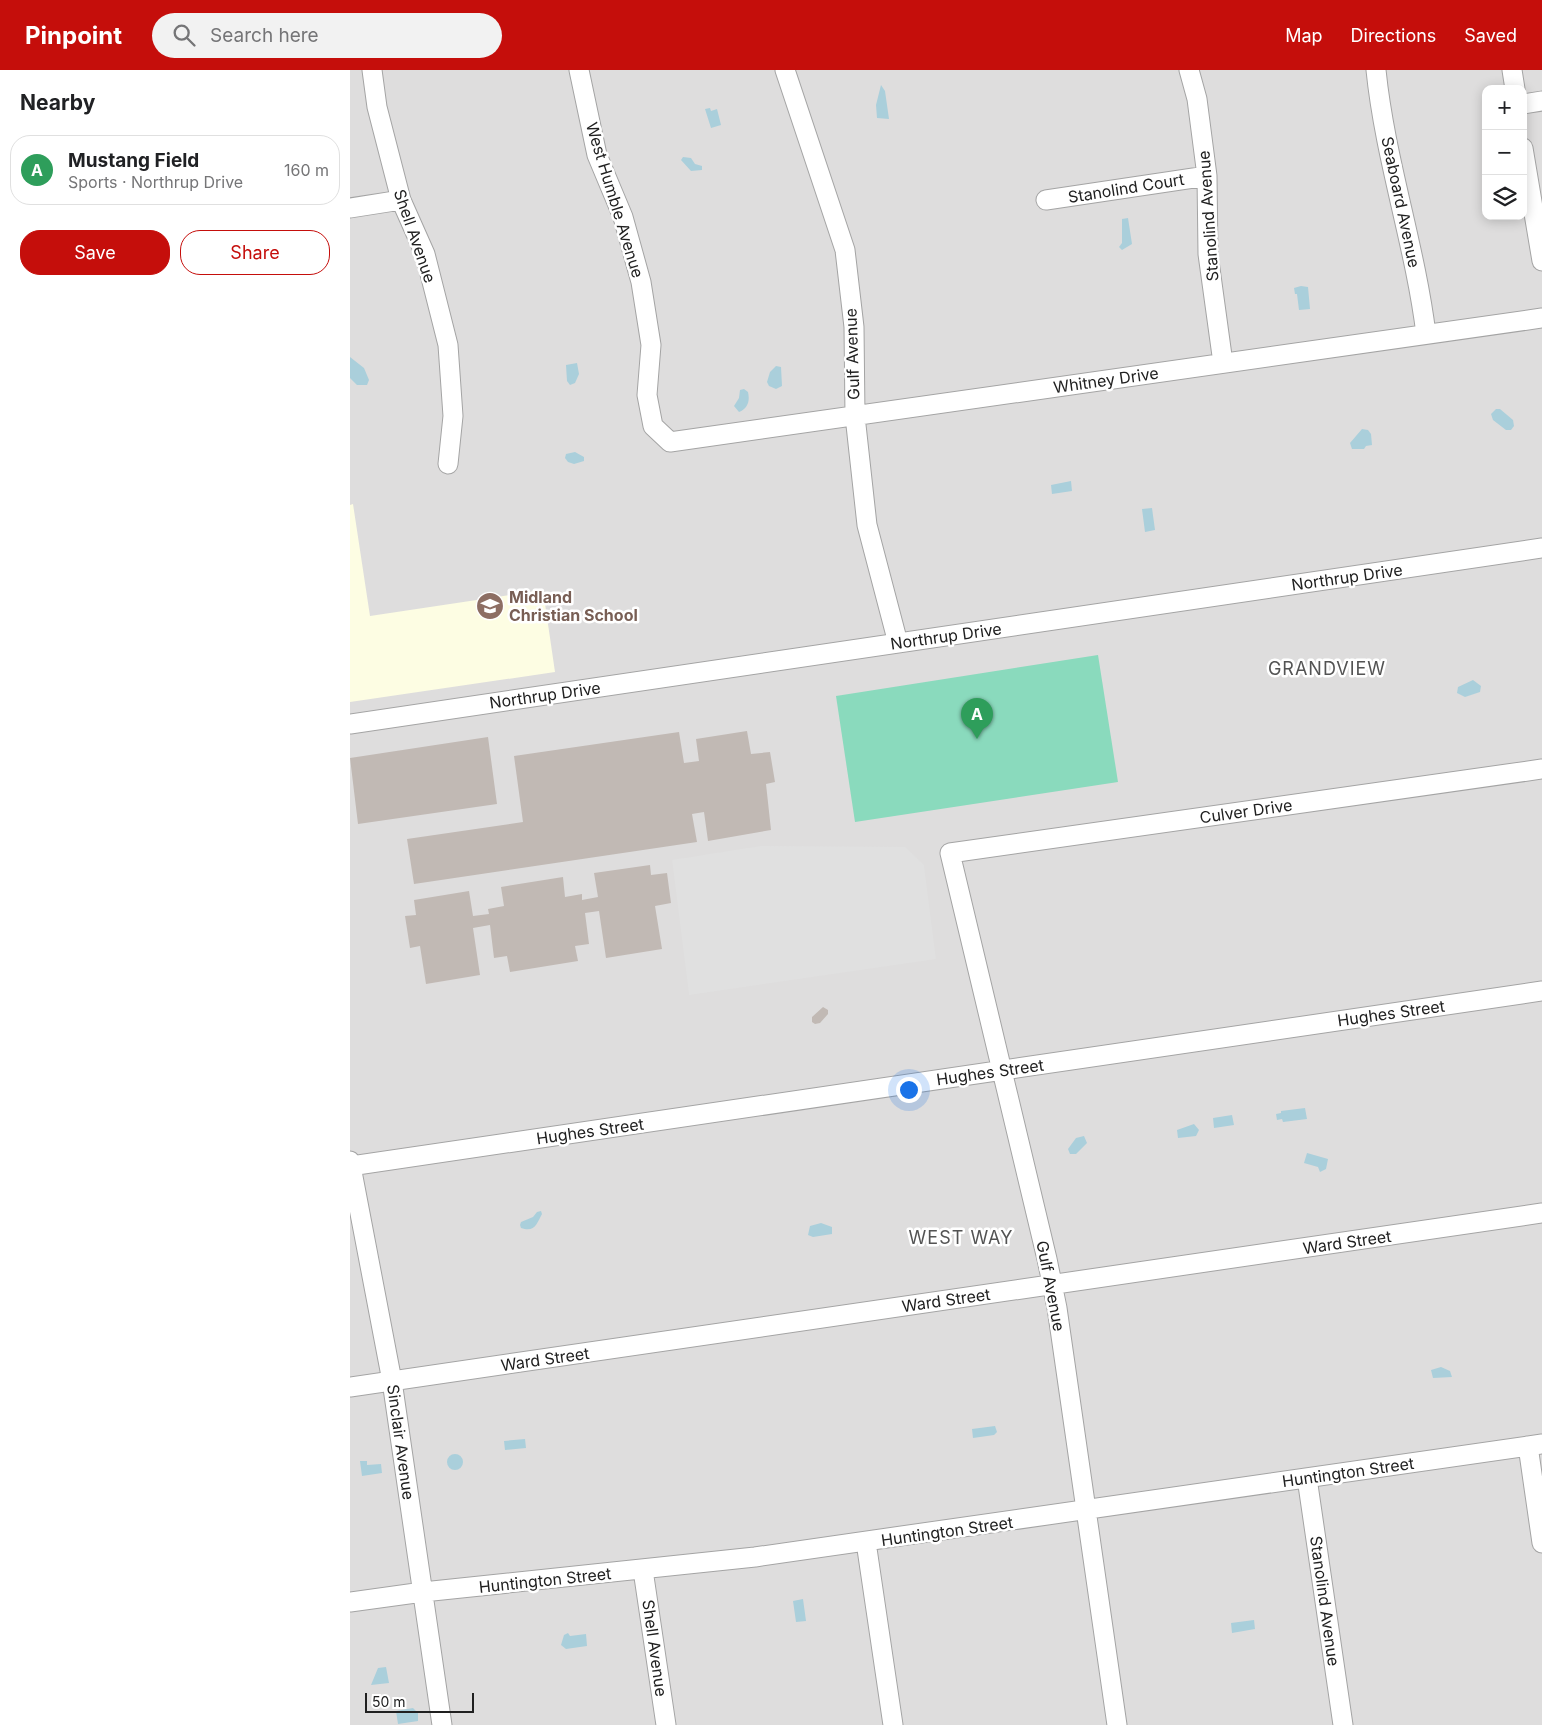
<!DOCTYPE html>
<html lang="en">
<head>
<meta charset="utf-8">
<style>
  :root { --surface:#fff; --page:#f2f2f2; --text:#202124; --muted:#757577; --line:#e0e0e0; --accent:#c50e0b }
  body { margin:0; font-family:Inter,sans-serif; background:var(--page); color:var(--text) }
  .controls { position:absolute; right:15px; top:15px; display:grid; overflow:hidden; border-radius:10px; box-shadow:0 2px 12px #0003 }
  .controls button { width:45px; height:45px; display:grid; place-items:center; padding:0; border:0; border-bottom:1px solid var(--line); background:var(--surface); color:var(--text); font:25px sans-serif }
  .scale { position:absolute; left:15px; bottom:12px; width:109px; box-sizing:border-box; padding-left:5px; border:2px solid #202020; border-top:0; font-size:14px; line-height:18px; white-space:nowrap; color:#202020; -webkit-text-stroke:4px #fff; paint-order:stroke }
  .you { position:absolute; left:558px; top:1019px; width:18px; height:18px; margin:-12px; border:4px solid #fff; border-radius:50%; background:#1a73e8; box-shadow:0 0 0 8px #1a73e833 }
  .badge { display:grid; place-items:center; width:32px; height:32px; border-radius:50%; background:var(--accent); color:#fff; font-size:16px; font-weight:700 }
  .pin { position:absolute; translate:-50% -41px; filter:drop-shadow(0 1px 2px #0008) }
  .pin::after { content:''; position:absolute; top:26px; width:18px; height:15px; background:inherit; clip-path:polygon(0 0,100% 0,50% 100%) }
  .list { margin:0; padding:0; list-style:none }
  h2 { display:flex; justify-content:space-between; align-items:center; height:65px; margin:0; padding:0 20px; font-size:21px }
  h2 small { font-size:16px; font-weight:400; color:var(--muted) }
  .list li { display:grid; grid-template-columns:32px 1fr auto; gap:15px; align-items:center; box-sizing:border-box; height:70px; margin:0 10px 10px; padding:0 10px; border:1px solid var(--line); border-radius:20px }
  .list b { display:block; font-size:19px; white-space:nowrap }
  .list p { margin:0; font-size:16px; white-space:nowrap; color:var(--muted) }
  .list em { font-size:16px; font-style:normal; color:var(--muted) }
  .actions { display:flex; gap:10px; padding:15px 20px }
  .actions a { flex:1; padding:11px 0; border:1px solid var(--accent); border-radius:20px; text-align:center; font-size:18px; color:var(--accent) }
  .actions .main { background:var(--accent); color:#fff }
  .icon { flex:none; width:28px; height:28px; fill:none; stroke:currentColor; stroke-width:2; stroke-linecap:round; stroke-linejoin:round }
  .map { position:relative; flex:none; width:1192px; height:1655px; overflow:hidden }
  header { display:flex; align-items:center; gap:30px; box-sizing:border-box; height:70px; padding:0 25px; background:var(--accent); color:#fff }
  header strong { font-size:24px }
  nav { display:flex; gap:28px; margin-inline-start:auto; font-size:18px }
  .search { width:350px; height:45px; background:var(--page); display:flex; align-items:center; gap:12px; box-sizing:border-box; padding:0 18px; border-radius:28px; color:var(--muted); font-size:19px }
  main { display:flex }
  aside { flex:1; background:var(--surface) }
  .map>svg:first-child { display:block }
</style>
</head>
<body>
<header>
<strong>Pinpoint</strong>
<div class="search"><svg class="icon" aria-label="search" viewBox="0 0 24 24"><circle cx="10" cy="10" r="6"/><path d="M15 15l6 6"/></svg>Search here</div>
<nav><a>Map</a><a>Directions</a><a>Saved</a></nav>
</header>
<main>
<aside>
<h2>Nearby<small></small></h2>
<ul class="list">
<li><span class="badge" style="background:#2e9e5b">A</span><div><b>Mustang Field</b><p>Sports · Northrup Drive</p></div><em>160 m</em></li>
</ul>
<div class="actions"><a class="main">Save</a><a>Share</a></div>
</aside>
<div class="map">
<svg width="1192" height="1655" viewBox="0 0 1192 1655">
  <rect width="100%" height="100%" fill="#f0ede7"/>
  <path fill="#dedddd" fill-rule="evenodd" d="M0,0H1192V1655H0ZM1136,19H1173V146H1136Z"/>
  <path fill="#fdfde3" d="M3,434L20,546L193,520L205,602L0,632V435Z"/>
  <path fill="#8adabd" d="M748,585L768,712L505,752L486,626Z"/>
  <path fill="#e0e0e0" d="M411,776L555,777L574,795L586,889L339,925L322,790Z"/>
  <path fill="#aacfdb" d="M531,15L535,21L539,49L527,48L526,35Z
    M360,38L361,41L367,39L371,55L361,58L355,39Z
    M333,87L341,88L345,94L352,96V100L341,101L331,90Z
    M778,148L782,174L772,180L769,177L772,173V149Z
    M951,216L958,217L960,239L949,240L947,224H945L944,218Z
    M0,287L14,298L19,310L17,315H7L0,308Z
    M227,293L229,304L225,313L220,315L217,311L216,295Z
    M426,296L431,297L432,316L426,319L419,316L417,312L420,302Z
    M394,319L398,322C400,331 398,338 389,342L384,336L389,328L390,320Z
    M1146,339H1150L1163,350L1164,356L1161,360H1156L1143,350L1141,344Z
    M1012,359L1018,360L1021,364L1022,375L1016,376L1014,379H1002L1000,373Z
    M225,382L234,387V391L224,394L218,392L215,388L216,384Z
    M721,411L722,421L702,424L701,415Z
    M802,438L805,460L795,462L792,439Z
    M1123,610L1131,616L1130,622L1115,627L1107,623L1108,617Z
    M955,1038L957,1049L933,1052L932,1049L927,1050L926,1044L931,1043V1041Z
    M882,1045L884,1055L864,1058L863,1048Z
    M844,1054L849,1060L846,1066L828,1068L827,1060Z
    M734,1066L737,1073L726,1084H720L718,1079L726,1068Z
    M957,1083L978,1089L976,1099L970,1102L968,1097L954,1093Z
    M187,1142L191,1141L192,1144C187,1153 185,1163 171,1158L170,1155L171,1152L183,1147Z
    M471,1153L482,1157V1164L463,1167L458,1165L460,1156Z
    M1091,1297L1100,1301L1102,1307L1083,1308L1081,1300Z
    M645,1356L647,1362L644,1365L623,1368L622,1359Z
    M175,1369L176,1378L155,1380L154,1371Z
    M97 1392a8 8 0 1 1 16 0a8 8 0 1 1-16 0Z
    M10,1391H17V1395L31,1394L32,1403L12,1406Z
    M453,1529L456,1551L446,1552L443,1531Z
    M904,1550L905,1559L882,1563L881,1553Z
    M218,1563L220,1566L236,1564L237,1576L216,1579L211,1575L214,1565Z
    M36,1597L39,1613L21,1615L28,1598Z
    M63,1638L68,1643V1651L48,1654L46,1641Z"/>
  <path fill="#c1b9b4" d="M397,661L401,684L420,682L425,712L416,714L421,760L358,771L354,742L342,744L347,772L64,814L57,769L173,752L164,686L329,662L334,693L349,691L346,669Z
    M138,667L147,734L8,754L0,688Z
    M300,795L301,805L317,803L321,833L305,836L312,879L256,888L249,841L235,843L239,874L225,876L228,891L160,902L157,886L144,888L140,855L123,858L130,905L76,914L70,876L60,878L55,846L66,845L64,830L119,821L123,846L139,844L138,839L154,836L151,817L213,807L215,827L232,824V830L248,827L244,803Z
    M473,937L478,940V944L470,953L465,954L462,952V947Z"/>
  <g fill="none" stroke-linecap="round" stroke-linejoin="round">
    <g stroke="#a4a4a4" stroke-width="21">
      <path id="minor" d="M22,0L27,37L51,130L75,184L98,275L103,346L98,394
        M229,0L247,85L273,147L291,212L301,275L297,325L303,356L320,372L1192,248
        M435,0L495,180L504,257L505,346L517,455L548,573
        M839,0L847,29L857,106L858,184L873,293
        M1026,0C1035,89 1065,175 1076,264
        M1162,0L1165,19
        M1173,34L1192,31
        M1173,78L1192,191
        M696,130L857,106
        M0,138L51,130
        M0,654L1192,478
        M0,1091L42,1311L92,1655
        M0,1096L1192,921
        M0,1317L1192,1143
        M1178,1376L1192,1473
        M957,1408L993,1655
        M516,1472L543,1655
        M293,1500L316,1655
        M0,1532L73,1522L405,1487L1192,1374
        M767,1655L707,1238L697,1189L600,783L1192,699"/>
    </g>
    <use href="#minor" stroke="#fff" stroke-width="19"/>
  </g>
  <defs>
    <g id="school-disc" transform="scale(1.4375)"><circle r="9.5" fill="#8d6e63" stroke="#fff"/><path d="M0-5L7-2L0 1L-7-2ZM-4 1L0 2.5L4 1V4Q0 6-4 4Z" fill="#fff"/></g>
  </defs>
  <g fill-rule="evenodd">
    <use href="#school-disc" x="140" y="536"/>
  </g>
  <g text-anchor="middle" stroke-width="5" stroke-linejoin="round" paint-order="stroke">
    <g font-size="16" fill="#202020" stroke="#fff">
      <text transform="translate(776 118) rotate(-9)" y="6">Stanolind Court</text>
      <text transform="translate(265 130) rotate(73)" y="6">West Humble Avenue</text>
      <text transform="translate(1051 132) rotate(78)" y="6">Seaboard Avenue</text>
      <text transform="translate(858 146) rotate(-94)" y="6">Stanolind Avenue</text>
      <text transform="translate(65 166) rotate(71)" y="6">Shell Avenue</text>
      <text transform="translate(502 284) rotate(-92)" y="6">Gulf Avenue</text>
      <text transform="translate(756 310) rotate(-8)" y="6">Whitney Drive</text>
      <text transform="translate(997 507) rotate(-8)" y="6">Northrup Drive</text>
      <text transform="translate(596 566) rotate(-8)" y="6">Northrup Drive</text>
      <text transform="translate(195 625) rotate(-8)" y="6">Northrup Drive</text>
      <text transform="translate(896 741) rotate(-8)" y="6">Culver Drive</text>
      <text transform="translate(1041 943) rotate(-8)" y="6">Hughes Street</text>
      <text transform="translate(640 1002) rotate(-8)" y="6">Hughes Street</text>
      <text transform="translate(240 1061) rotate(-8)" y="6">Hughes Street</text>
      <text transform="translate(997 1172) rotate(-8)" y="6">Ward Street</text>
      <text transform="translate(701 1216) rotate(79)" y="6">Gulf Avenue</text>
      <text transform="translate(596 1230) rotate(-8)" y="6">Ward Street</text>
      <text transform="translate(195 1289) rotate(-8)" y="6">Ward Street</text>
      <text transform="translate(51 1372) rotate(82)" y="6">Sinclair Avenue</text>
      <text transform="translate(998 1402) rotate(-8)" y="6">Huntington Street</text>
      <text transform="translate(597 1461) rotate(-8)" y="6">Huntington Street</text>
      <text transform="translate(195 1510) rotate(-6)" y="6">Huntington Street</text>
      <text transform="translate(975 1531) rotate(82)" y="6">Stanolind Avenue</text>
      <text transform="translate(305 1578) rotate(82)" y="6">Shell Avenue</text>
    </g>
    <g font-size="16" font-weight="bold" fill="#785e54" stroke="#fff" text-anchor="start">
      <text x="159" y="533">Midland<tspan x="159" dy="18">Christian School</tspan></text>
    </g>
    <g font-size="18" letter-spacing="1" fill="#535353" stroke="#fff">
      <text x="977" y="605">GRANDVIEW</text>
      <text x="611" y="1174">WEST WAY</text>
    </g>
  </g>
</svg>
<div class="controls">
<button>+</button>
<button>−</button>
<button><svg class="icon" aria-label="layers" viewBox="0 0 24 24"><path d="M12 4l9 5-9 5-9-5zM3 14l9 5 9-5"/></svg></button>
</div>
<div class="scale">50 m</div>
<div class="you"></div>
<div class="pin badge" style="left:627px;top:669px;background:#2e9e5b">A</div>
</div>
</main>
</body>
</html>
